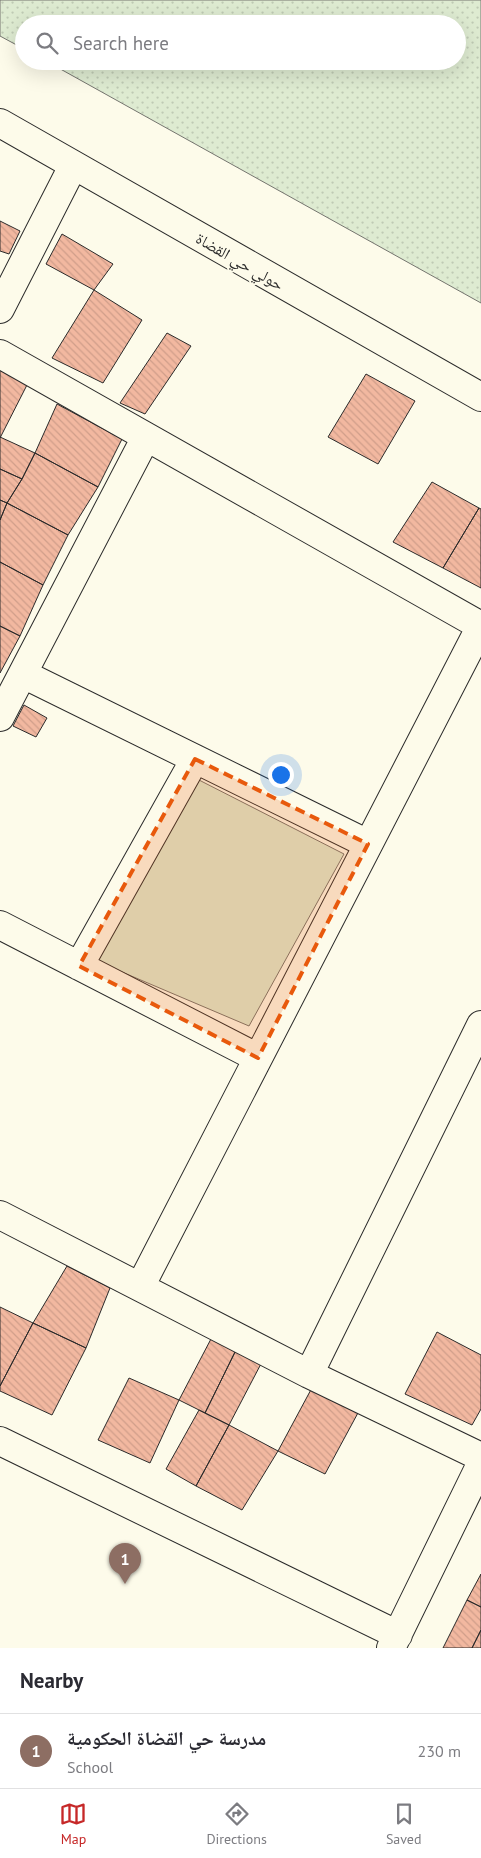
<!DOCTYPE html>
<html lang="en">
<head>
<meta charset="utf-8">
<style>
  :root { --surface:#fff; --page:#f7f7f7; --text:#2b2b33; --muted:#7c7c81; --line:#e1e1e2; --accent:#c62828 }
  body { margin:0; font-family:"PT Sans","Noto Naskh Arabic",sans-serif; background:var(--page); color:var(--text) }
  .you { position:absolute; left:280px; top:774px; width:18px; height:18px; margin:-12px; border:4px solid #fff; border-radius:50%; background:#1a73e8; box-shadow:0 0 0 8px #1a73e833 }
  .badge { display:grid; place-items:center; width:32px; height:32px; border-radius:50%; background:var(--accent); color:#fff; font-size:16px; font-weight:700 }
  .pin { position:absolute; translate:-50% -41px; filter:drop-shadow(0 1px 2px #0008) }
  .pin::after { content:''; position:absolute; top:26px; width:18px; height:15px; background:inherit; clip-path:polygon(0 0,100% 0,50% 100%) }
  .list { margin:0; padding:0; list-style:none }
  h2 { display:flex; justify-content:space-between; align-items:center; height:65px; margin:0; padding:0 20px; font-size:21px }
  h2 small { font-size:16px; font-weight:400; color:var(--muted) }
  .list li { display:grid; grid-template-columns:32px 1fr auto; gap:15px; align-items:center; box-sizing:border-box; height:75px; padding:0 20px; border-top:1px solid var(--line) }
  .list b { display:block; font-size:19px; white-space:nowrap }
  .list p { margin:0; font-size:16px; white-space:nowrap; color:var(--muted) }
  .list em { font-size:16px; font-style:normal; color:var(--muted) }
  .icon { flex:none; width:28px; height:28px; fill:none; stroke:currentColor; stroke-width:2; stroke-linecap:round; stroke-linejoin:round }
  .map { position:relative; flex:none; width:481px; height:1648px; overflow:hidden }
  .search { position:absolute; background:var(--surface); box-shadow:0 5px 20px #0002; left:15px; right:15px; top:15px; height:55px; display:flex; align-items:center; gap:12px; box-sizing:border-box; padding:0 18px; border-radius:28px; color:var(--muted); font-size:19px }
  .sheet { height:140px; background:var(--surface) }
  nav { display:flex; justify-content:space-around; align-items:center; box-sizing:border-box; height:70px; border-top:1px solid var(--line); background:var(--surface); font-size:14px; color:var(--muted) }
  nav a { display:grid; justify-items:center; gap:2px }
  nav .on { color:var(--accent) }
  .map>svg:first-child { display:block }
</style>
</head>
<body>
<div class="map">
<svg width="481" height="1648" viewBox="0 0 481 1648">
  <defs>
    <pattern id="grass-dots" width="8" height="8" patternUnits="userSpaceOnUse" patternTransform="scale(1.25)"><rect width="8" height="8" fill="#deebd1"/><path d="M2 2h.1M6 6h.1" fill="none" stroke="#bfcab4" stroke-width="1.8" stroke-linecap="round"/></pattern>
    <pattern id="building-back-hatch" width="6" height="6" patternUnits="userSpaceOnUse" patternTransform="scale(1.25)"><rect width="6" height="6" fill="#f2b8a0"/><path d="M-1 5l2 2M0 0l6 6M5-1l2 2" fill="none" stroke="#d09e8a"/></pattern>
  </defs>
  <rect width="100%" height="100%" fill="#fdfbea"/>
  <path fill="url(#grass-dots)" stroke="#74746e" d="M0,0H481V303L46,61H457V24H24V49L0,36Z"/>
  <path fill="#deebd1" stroke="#74746e" d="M199,780L344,854L249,1026L96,961Z"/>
  <path fill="url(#building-back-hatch)" stroke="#2b2b2b" d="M0,221L20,231L9,254L0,251Z
    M62,234L113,264L94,290L46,264Z
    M94,290L142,320L103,383L52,358Z
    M167,333L191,346L145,414L120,403Z
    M0,369L28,383L0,438Z
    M366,374L415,401L378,464L328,437Z
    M57,404L122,439L98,487L35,453Z
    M0,437L35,453L22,479L0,469Z
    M35,453L98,487L68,535L7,503L22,479Z
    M0,469L22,479L7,503L0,500Z
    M432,482L479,508L443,568L393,542Z
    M0,500L7,503L0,520Z
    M7,503L68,535L43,585L0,562V520Z
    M479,508L481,509V588L443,568Z
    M0,562L43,585L20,636L0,626Z
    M0,626L20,636L0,673Z
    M24,705L47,718L36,737L13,726Z
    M67,1266L110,1288L86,1348L33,1323Z
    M0,1307L33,1323L0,1386Z
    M33,1323L86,1348L52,1415L0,1391V1386Z
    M437,1332L481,1355V1409L472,1425L405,1394Z
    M212,1337L237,1348L205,1413L179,1400Z
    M237,1348L263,1360L229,1425L205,1413Z
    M129,1378L179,1400L150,1463L98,1440Z
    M314,1384L359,1411L325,1474L278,1451Z
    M199,1410L229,1425L196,1486L166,1469Z
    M229,1425L278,1451L242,1510L196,1486Z
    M481,1574V1607L467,1600Z
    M467,1600L481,1607V1630L472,1648H443Z
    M481,1630V1648H472Z"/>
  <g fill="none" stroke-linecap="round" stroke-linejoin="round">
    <g stroke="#2b2b2b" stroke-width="30">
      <path id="minor" d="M0,123L481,397
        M0,309L73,166
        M0,354L481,626L140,1287
        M23,674L368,844
        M0,717L146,437
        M0,925L258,1058
        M79,966L195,759
        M0,1215L309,1374L481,1457
        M309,1374L481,1025
        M0,1441L398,1635
        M391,1648L481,1464"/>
    </g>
    <use href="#minor" stroke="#fdfbea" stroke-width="28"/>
  </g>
  <path fill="#e8590c" fill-opacity="0.2" stroke="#e8590c" stroke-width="4" stroke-dasharray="10 6" stroke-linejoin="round" d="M195,759L368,844L258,1058L79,966Z"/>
  <g text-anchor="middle" stroke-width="4" stroke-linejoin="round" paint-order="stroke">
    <g font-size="16" fill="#2b2b2b" stroke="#fdfbea">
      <text transform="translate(240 261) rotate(30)" y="6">حولي حي القضاة</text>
    </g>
  </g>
</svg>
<div class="you"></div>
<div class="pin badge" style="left:125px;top:1584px;background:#8d6e63">1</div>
<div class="search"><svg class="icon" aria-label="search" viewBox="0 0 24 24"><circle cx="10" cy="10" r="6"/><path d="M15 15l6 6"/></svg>Search here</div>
</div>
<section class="sheet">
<h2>Nearby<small></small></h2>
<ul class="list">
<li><span class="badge" style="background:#8d6e63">1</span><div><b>مدرسة حي القضاة الحكومية</b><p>School</p></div><em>230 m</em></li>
</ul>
</section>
<nav>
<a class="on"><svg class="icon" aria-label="map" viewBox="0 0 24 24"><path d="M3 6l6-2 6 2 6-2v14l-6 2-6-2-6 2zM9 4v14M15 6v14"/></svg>Map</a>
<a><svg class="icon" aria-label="directions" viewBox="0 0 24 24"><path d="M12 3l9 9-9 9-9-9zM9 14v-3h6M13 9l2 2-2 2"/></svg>Directions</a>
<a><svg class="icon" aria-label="saved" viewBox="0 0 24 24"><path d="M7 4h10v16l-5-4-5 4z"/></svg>Saved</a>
</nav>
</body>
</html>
